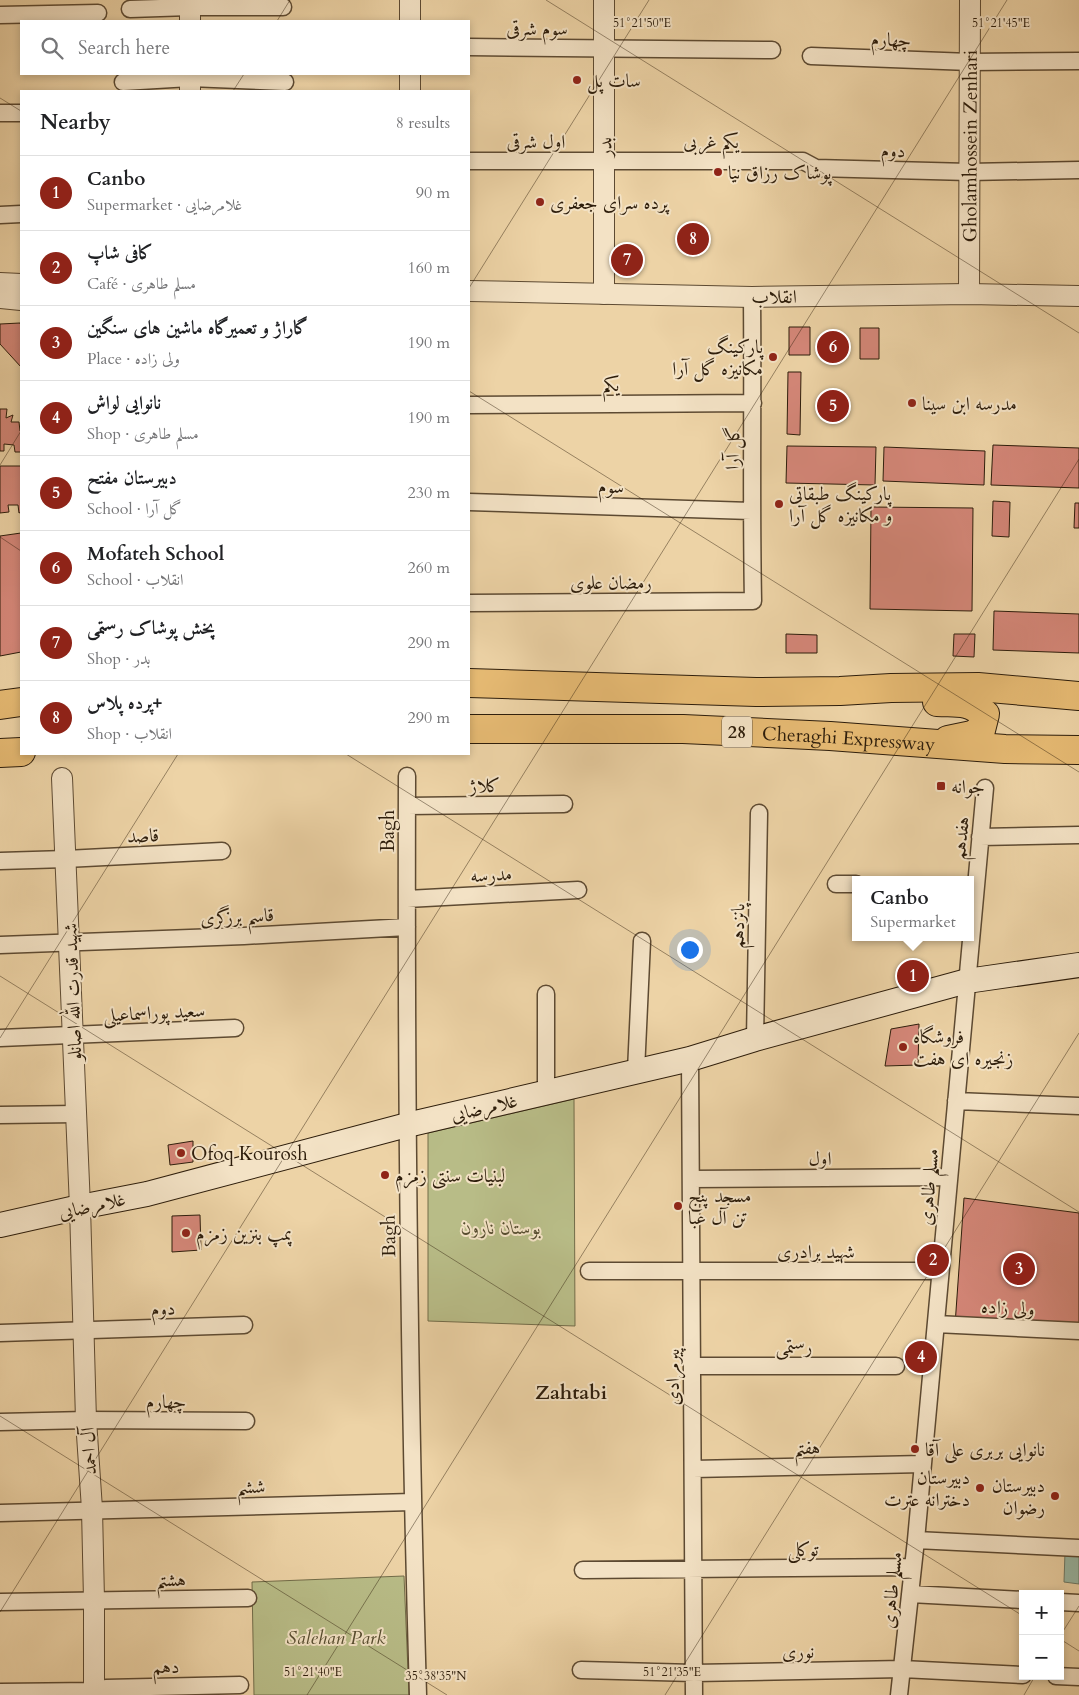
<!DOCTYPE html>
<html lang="en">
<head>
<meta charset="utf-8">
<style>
  :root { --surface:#fff; --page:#f6f6f6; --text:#202124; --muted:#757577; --line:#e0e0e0; --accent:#8f2418 }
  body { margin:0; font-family:Cardo,Amiri,serif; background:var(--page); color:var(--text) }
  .controls { position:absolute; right:15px; bottom:15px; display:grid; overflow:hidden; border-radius:0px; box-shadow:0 2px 8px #0003 }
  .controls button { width:45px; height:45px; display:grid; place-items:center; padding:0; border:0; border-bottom:1px solid var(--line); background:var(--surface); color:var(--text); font:25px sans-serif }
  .you { position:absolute; left:689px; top:949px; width:18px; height:18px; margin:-12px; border:4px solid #fff; border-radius:50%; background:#1a73e8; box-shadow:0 0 0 8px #1a73e833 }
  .badge { display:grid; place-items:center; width:32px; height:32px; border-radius:50%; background:var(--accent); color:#fff; font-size:16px; font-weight:700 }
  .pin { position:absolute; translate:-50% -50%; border:2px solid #fff; box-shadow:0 1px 5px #0006 }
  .popup { position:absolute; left:852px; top:876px; width:122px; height:65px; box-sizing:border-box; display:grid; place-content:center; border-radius:0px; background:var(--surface); filter:drop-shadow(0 1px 4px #0005); font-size:16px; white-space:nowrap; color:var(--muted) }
  .popup b { font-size:19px; color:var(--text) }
  .popup::after { content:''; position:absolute; left:50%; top:100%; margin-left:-10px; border:10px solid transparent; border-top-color:var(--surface) }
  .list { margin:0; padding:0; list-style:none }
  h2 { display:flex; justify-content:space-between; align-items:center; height:65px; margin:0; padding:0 20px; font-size:21px }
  h2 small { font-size:16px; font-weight:400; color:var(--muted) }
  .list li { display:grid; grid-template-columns:32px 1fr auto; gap:15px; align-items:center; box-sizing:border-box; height:75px; padding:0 20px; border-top:1px solid var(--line) }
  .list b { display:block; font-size:19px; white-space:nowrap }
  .list p { margin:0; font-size:16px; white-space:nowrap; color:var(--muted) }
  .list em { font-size:16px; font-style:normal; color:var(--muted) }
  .icon { flex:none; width:28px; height:28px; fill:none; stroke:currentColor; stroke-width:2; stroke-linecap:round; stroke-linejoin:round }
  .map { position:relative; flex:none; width:1079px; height:1695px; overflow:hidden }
  .search { position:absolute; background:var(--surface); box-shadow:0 2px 8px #0003; left:20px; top:20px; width:450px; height:55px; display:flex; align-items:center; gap:12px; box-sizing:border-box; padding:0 18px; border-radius:0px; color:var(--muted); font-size:19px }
  .panel { position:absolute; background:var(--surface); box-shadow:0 2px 8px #0003; left:20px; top:90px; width:450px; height:665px; border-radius:0px }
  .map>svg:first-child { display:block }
</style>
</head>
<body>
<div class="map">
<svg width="1079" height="1695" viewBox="0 0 1079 1695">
  <rect width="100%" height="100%" fill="#edd3a6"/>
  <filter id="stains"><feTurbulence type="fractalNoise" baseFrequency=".004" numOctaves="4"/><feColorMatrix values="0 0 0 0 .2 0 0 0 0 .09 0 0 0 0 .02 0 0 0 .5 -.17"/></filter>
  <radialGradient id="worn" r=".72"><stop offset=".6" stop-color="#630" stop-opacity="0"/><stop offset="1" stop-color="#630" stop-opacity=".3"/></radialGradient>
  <path fill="#b8bc87" stroke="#726c49" d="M574,1099L575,1326L428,1321V1133Z
    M404,1576L409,1695H254L252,1582Z"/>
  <path fill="#99b8a5" stroke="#6e7a67" d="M1065,1552L1079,1553V1584L1064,1582Z"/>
  <path fill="#d58779" stroke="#2d1d0b" d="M20,323L21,326V367L0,344V324Z
    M789,327H810V355H789Z
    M860,328H879V359H860Z
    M788,372H801L800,435L787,434Z
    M0,409H7L6,418L13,415L11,422H19L20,431H21V452H15L14,445L4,444V451H0Z
    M993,445L1079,448V488L991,485Z
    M787,446L876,447L875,485L786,483Z
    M884,447L985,451L984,485L883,481Z
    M0,466H21V512L19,513L18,505H8L9,512L0,513Z
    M993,501L1010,502L1009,537L992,536Z
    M1075,503H1079V528H1074Z
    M871,507L973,508L972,611L870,609Z
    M21,533V652L0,656V536Z
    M994,611L1079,614V653L993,650Z
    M786,634L817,635V653H786Z
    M954,634H975L974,657L953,656Z
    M919,1024L918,1065L885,1066L891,1029Z
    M193,1141V1162L170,1165L168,1145Z
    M964,1198L1079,1213V1331L955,1325Z
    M200,1215L201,1250L172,1252V1216Z"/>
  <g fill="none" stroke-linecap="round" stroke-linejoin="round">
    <g stroke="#5d4a32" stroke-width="19">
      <path id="minor" d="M130,9L190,7H283
        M0,15L98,13
        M469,47L772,50
        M811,56L970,62L1079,61
        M123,82L190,78L285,82
        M0,113H21
        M469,161H803L816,168L969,172L1079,170
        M0,215L21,214
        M469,405L753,403
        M469,502L751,511
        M469,603L753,601C751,499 753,398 752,297
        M407,776C406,1083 409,1389 418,1695
        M407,806L564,804
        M980,837L1079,835
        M0,861L66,859L222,851
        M836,884H856
        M407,899L578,890
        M0,945L244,936L407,927
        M546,994V1092
        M0,1038L235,1028
        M755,1039L759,813
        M690,1059L694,1695
        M636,1071L642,941
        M956,1101L1079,1106
        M0,1115L77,1114
        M691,1179L949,1177
        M589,1271H940
        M936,1324L1079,1331
        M0,1333L244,1325
        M692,1366H896
        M0,1422L86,1420L246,1421
        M693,1469L923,1464
        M0,1513L412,1502
        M916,1540L1079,1548
        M583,1570L913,1567
        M910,1594L1023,1600
        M0,1602L248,1598
        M1060,1602L1079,1603
        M581,1670L694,1673L902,1669L1023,1675
        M1056,1676L1079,1677
        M0,1692L94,1691L106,1688L240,1685
        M899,1695L916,1540L985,788"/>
    </g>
    <g stroke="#5d4a32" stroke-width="22">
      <g id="tertiary">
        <path d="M190,0V21"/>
        <path d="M410,21V0"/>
        <path d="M190,91V74"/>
        <path d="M410,91V74"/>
        <path d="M0,283L21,284"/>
        <path d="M469,291L752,297L969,294L1079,296"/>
        <path d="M604,294V0"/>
        <path id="s1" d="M969,294L970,0"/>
        <path d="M0,298L21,300"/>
        <path d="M62,778L80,1207L86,1420L92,1509L94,1600V1695"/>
      </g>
    </g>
    <g stroke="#2d1d0b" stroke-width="26">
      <path id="secondary" d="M0,1225L80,1207L147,1194L407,1125L690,1059L755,1039L967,981L1079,965"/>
    </g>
    <g stroke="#2d1d0b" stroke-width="30">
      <g id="trunk">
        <path d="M469,683L756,692L840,691L891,688L978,687L1079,696"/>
        <path d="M937,702C959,703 967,700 985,714L981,730L972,735L948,740"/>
        <path d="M0,705L21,702"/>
        <path id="s2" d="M469,729H683L830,736L1005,749L1079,750"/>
        <path d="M0,753L21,752"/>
      </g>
    </g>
    <use href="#minor" stroke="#f3e2c5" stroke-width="16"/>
    <use href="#tertiary" stroke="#f3e2c5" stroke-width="20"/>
    <use href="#secondary" stroke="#f3e2c5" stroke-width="24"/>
    <use href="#trunk" stroke="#e6ba73" stroke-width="28"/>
  </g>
  <path fill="none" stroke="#2d1d0b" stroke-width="1" stroke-opacity="0.45" d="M546,0L1079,333M277,21L290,0M233,91L244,74M0,98L21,111M469,288L649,0M469,391L1079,772M0,465L21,431M0,537L21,551M346,754L1079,1212M0,976L1023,1616M0,1038L178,754M0,1416L447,1695M0,1612L1007,0M1060,1636L1079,1606M1060,1639L1079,1651M307,1695L1079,459M665,1695L1079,1033M1024,1695L1035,1676"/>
  <g fill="#8f2418" stroke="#f3e2c5" stroke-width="2">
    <circle cx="577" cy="80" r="5"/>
    <circle cx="718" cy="172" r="5"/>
    <circle cx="540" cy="202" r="5"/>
    <circle cx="773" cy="357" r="5"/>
    <circle cx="912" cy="403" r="5"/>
    <circle cx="779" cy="504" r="5"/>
    <rect x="936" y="781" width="10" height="10" rx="2.5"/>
    <circle cx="903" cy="1047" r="5"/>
    <circle cx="181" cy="1153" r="5"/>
    <circle cx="385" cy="1175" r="5"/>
    <circle cx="678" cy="1206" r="5"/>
    <circle cx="186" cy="1233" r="5"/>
    <circle cx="915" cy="1449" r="5"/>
    <circle cx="980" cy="1488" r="5"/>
    <circle cx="1055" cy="1496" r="5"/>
  </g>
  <g text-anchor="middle" stroke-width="4" stroke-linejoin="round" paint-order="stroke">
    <rect fill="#f3e2c5" stroke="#685843" stroke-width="1" x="722" y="716.5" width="30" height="31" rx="4"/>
    <g font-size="18" font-weight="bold" fill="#2d1d0b">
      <text x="737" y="738">28</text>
    </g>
    <g font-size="19" fill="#2d1d0b" stroke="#f3e2c5">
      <text x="537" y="35">سوم شرقی</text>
      <text transform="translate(891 39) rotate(2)" y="7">چهارم</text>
      <text x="536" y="148">اول شرقی</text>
      <text x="711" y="148">یکم غربی</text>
      <text transform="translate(604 147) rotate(-90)" y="7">بدر</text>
      <text dy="7" stroke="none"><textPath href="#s1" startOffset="148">Gholamhossein Zenhari</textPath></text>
      <text transform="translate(893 150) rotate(1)" y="7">دوم</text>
      <text x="774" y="303">انقلاب</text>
      <text x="611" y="391">یکم</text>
      <text transform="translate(732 448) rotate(-89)" y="7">گل آرا</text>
      <text transform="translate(611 486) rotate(2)" y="7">سوم</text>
      <text x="611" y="589">رمضان علوی</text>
      <text dy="7" stroke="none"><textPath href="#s2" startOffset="380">Cheraghi Expressway</textPath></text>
      <text transform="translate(485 785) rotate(-1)" y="7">کلاژ</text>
      <text transform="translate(387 831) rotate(-90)" y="7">Bagh</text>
      <text transform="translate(143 835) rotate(-3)" y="7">قاصد</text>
      <text transform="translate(960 838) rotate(-84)" y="7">هفدهم</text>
      <text transform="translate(491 874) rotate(-3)" y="7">مدرسه</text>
      <text transform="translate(237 916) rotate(-3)" y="7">قاسم برزگری</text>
      <text transform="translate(737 926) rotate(-89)" y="7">پانزدهم</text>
      <text transform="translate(72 992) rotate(-92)" y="7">شهید قدرت الله اصانلو</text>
      <text transform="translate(154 1012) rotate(-3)" y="7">سعید پوراسماعیلی</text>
      <text transform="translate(484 1107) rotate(-13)" y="7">غلامرضایی</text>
      <text x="820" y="1165">اول</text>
      <text transform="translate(928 1187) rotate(-85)" y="7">مسلم طاهری</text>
      <text transform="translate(92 1205) rotate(-12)" y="7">غلامرضایی</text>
      <text transform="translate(388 1236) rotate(-91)" y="7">Bagh</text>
      <text x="816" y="1258">شهید برادری</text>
      <text transform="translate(1008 1307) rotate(3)" y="7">ولی زاده</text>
      <text transform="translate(163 1308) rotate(-2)" y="7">دوم</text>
      <text x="794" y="1353">رستمی</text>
      <text transform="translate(672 1377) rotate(-90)" y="7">پیرمرادی</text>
      <text x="166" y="1408">چهارم</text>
      <text transform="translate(807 1447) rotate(-1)" y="7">هفتم</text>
      <text transform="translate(88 1451) rotate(-93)" y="7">آل احمد</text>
      <text transform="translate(251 1486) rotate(-1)" y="7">ششم</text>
      <text transform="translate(803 1549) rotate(-1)" y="7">توکلی</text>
      <text transform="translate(171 1579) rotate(-1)" y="7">هشتم</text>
      <text transform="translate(891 1590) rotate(-84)" y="7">مسلم طاهری</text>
      <text transform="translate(798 1651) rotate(-1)" y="7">نوری</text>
      <text transform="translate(166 1666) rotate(-1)" y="7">دهم</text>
    </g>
    <g font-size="19" fill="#2d1d0b" stroke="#f3e2c5" text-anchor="start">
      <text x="587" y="87">سات پل</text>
      <text x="728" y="179">پوشاک رزاق نیا</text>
      <text x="550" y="209">پرده سرای جعفری</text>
      <text x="763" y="353" text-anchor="end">پارکینگ<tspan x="763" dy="22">مکانیزه گل آرا</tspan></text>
      <text x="922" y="410">مدرسه ابن سینا</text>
      <text x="789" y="500">پارکینگ طبقاتی<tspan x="789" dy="22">و مکانیزه گل آرا</tspan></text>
      <text x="951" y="793">جوانه</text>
      <text x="913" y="1043">فروشگاه<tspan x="913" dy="22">زنجیره ای هفت</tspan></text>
      <text x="191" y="1160">Ofoq Kourosh</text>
      <text x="395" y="1182">لبنیات سنتی زمزم</text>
      <text x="688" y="1202">مسجد پنج<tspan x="688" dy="22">تن آل عبا</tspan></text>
      <text x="196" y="1240">پمپ بنزین زمزم</text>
      <text x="925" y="1456">نانوایی بربری علی آقا</text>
      <text x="970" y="1484" text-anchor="end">دبیرستان<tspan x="970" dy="22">دخترانه عترت</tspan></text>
      <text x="1045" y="1492" text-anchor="end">دبیرستان<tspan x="1045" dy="22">رضوان</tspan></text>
    </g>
    <g font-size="19" font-style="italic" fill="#574d30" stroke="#f3e2c5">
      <text x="501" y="1234">بوستان نارون</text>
      <text x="336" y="1644">Salehan Park</text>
    </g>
    <g font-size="20" font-weight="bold" fill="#2d1d0b" stroke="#f3e2c5">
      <text x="571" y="1399">Zahtabi</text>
    </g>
  </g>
  <g font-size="12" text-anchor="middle" fill="#2d1d0b" stroke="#f3e2c5" stroke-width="4" stroke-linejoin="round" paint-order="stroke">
    <text x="642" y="27">51°21'50"E</text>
    <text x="1001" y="27">51°21'45"E</text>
    <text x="313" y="1676">51°21'40"E</text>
    <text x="672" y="1676">51°21'35"E</text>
    <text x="436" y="1680">35°38'35"N</text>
  </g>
  <rect width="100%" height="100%" filter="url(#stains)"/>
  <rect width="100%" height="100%" fill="url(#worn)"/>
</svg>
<div class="controls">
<button>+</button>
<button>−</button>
</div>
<div class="you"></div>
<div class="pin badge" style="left:913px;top:976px">1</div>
<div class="popup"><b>Canbo</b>Supermarket</div>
<div class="pin badge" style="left:933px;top:1260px">2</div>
<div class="pin badge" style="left:1019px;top:1269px">3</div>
<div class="pin badge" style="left:921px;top:1357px">4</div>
<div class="pin badge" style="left:833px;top:406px">5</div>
<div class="pin badge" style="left:833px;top:347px">6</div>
<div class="pin badge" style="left:627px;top:260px">7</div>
<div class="pin badge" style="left:693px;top:239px">8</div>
<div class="search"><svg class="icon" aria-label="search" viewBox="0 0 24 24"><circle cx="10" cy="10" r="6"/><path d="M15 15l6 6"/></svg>Search here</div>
<section class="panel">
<h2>Nearby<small>8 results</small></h2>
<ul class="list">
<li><span class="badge">1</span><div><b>Canbo</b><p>Supermarket · غلامرضایی</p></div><em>90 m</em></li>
<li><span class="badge">2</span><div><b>کافی شاپ</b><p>Café · مسلم طاهری</p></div><em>160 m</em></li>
<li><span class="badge">3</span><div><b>گاراژ و تعمیرگاه ماشین های سنگین</b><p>Place · ولی زاده</p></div><em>190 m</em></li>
<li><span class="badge">4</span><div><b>نانوایی لواش</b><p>Shop · مسلم طاهری</p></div><em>190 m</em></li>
<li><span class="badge">5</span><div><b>دبیرستان مفتح</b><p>School · گل آرا</p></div><em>230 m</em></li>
<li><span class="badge">6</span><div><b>Mofateh School</b><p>School · انقلاب</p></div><em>260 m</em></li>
<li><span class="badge">7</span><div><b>پخش پوشاک رستمی</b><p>Shop · بدر</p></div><em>290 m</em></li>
<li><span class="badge">8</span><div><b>پرده پلاس+</b><p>Shop · انقلاب</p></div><em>290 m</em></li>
</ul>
</section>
</div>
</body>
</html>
